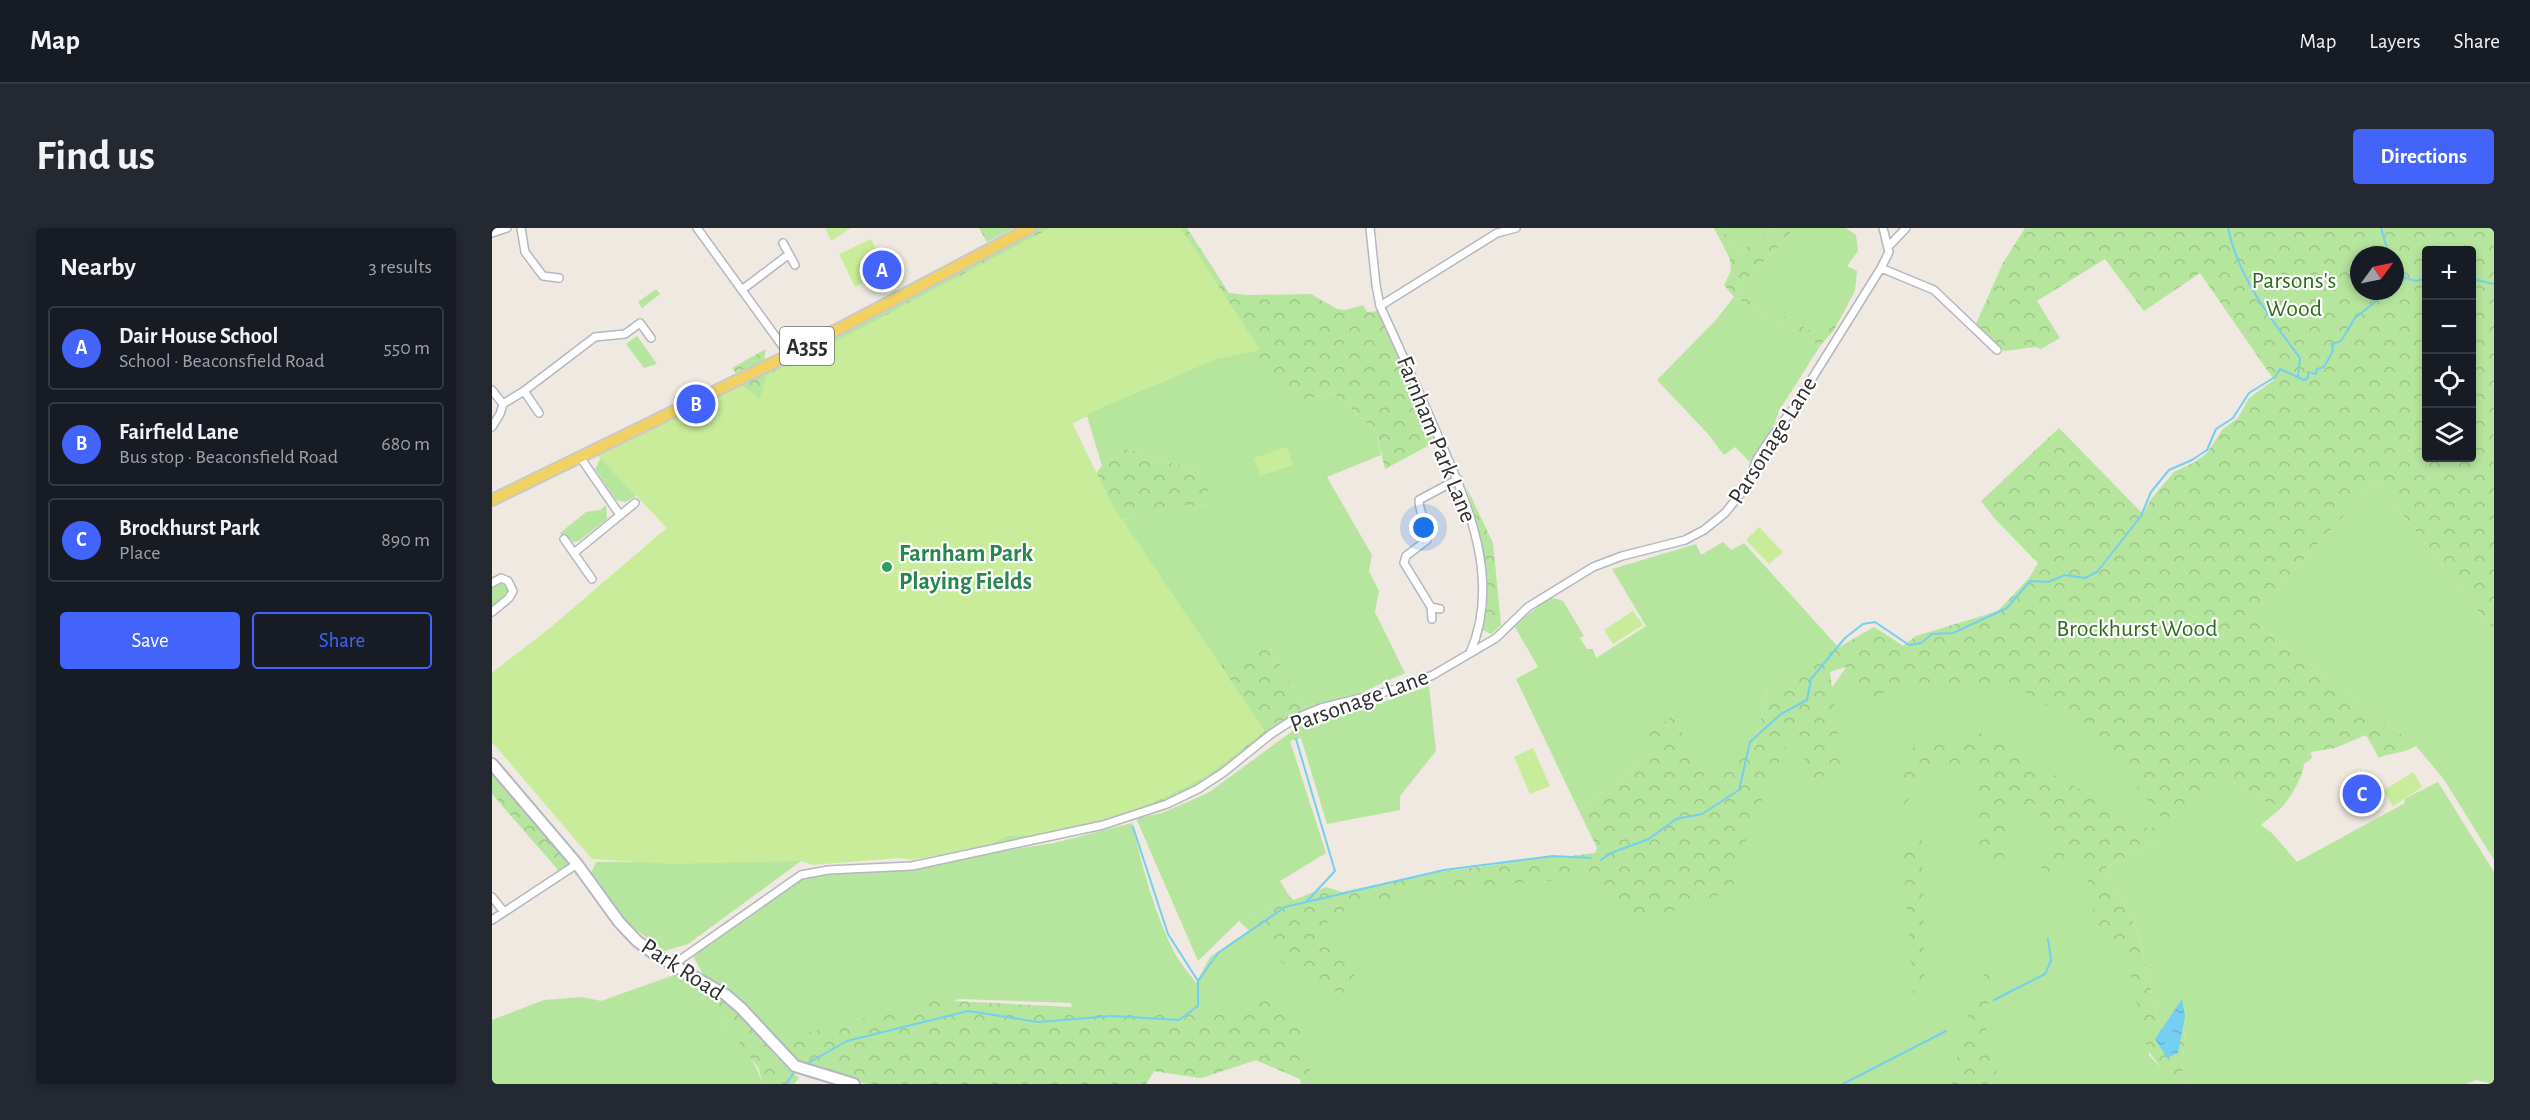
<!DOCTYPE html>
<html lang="en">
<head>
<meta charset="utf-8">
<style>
  :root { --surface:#171b24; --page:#242831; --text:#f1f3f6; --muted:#9ea1a6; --line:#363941; --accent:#4264fb }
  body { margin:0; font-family:"Alegreya Sans",sans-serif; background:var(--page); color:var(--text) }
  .controls { position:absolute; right:18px; top:18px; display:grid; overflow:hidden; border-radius:6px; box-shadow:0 3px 9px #0003 }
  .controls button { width:54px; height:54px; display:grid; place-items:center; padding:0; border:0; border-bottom:2px solid var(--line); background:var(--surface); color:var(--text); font:30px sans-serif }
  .compass { position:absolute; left:1858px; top:18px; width:54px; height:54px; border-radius:50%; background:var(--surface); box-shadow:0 3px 9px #0003; rotate:57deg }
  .you { position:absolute; left:932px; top:300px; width:21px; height:21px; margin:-15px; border:4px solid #fff; border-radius:50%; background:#1a73e8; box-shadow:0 0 0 9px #1a73e833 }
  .badge { display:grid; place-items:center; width:39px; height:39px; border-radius:50%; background:var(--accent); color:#fff; font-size:20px; font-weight:700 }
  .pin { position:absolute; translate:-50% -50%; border:3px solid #fff; box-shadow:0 2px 6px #0006 }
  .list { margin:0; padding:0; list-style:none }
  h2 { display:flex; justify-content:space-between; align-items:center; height:78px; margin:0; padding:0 24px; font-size:26px }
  h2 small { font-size:20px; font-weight:400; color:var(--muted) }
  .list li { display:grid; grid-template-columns:39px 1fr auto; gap:18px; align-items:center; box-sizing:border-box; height:84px; margin:0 12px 12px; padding:0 12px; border:2px solid var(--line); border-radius:6px }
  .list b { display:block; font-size:22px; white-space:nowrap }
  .list p { margin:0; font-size:20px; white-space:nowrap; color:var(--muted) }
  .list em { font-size:20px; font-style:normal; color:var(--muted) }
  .actions { display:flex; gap:12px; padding:18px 24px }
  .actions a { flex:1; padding:14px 0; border:2px solid var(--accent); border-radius:6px; text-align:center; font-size:21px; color:var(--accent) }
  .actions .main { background:var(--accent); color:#fff }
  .icon { flex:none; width:33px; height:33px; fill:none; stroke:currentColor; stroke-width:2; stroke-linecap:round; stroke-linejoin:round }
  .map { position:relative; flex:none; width:2002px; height:856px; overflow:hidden; border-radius:6px }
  header { display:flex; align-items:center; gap:36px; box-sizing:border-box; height:84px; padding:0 30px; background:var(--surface); border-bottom:2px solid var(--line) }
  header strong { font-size:28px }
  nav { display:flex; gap:33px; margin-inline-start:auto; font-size:21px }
  .intro { display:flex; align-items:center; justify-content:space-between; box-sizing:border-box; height:144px; padding:0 36px }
  h1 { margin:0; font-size:42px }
  .button { padding:15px 27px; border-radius:6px; background:var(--accent); color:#fff; font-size:21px; font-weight:700 }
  main { display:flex; gap:36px; padding:0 36px }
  aside { flex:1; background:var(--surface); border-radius:6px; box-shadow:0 3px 9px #0003 }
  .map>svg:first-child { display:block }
</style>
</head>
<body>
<header>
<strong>Map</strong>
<nav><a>Map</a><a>Layers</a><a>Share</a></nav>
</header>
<div class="intro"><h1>Find us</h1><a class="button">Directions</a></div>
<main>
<aside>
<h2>Nearby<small>3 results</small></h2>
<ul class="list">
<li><span class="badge">A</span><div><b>Dair House School</b><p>School · Beaconsfield Road</p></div><em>550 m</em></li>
<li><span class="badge">B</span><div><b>Fairfield Lane</b><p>Bus stop · Beaconsfield Road</p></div><em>680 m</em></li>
<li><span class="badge">C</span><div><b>Brockhurst Park</b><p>Place</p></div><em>890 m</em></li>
</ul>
<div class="actions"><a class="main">Save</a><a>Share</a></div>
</aside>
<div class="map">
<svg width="2002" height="856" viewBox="0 0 2002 856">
  <defs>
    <pattern id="forest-crowns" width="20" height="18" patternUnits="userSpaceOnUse" patternTransform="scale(1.5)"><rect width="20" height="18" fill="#b6e59e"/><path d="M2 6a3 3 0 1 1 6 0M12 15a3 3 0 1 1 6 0" fill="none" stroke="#9dc588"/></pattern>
    <pattern id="water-ripples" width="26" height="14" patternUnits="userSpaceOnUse" patternTransform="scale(1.5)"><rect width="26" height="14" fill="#75cff0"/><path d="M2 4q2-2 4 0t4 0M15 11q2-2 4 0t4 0" fill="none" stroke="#66b2ce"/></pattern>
  </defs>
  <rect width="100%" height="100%" fill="#efe9e1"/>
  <path fill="#b6e59e" d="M1231,0H1284L1246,25Z
    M1298,0H1354L1364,7L1366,23L1355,38L1365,43L1363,63L1322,106L1244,62L1298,7Z
    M164,61L168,66L150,80L146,74Z
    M1242,69L1328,118L1287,183L1281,200L1258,234L1243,219L1232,227L1216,206L1165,152L1223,93Z
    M145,108L165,136L152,140L134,116Z
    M709,109L765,126L804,174L840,164L884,203L889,227L835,249L880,327L877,343L887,363L883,384L913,445L866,466L815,481L775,415L512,617L342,634L309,633L196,716L172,723L137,696L98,647L104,634L282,633L0,445L57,401L175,300L157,260L626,293L661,286L683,274L699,279L716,276V246L625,218L610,238L595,188L538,216L286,194Z
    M109,230L144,268L134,274L124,272L103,241Z
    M1884,253L2002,403V632L1951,550L1924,518L1758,390Z
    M114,277L115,291L87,313L81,314L78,310L74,313L68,305L94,284L108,282Z
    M1231,314L1239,322L1252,315L1347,420L1276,460L1262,519L1220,549L1180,489L1163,522L1087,583L1024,451L1046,439L1023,399L1034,388L1059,369L1071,373L1092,408L1088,410L1095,421H1101L1104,430L1154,398L1120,341L1204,316L1209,327Z
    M8,355L18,359L17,367L0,380V360Z
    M1382,399L1411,418L1424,408L1735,550L1787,582L1769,597L1781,606L1805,634L1913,575L1912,571L1946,554L2002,644V856L1984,852L1974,856H1699L1690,846L1694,782L1667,795L1645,702L1614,639L1667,613L1642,617L1599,635L1655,774L1657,827L1683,856H810L808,851L764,832L709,850L662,843L654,856H599L579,775L468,771L294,823L250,772L212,748L201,728L315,648L434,640L474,629L562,615L640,595C650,638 662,684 682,724C688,735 697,745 704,755L718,729L794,677L939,647L1008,636L1012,633L1060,628L1101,633L1332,471Z
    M937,458L944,523L908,568V582L835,596L809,510L798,513L834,625L788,653L798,669L747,693L706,733L644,590L670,585L716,565L806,499L827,489L866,483Z
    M185,746C211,774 262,819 270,856H0V792L52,772L90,769L109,773Z"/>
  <path fill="url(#forest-crowns)" fill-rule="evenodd" d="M487,0H522L495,14Z
    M546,0H695L737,65L755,67L819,66L845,81L853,82L871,77L875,84L886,83L945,213L893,241L884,203L840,164L804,174L764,126L709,110L259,184L118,217Z
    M1222,0H1231L1246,25L1284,0H1298V7L1244,62L1322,105L1363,63L1342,102L1328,118L1242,69L1232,57L1239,43L1238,31Z
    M1533,0H2002V403L1884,253L1758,390L1924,518C1912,526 1899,524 1887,530L1874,507L1843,520L1819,524L1820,530L1812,536C1811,549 1797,573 1787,582L1735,550L1672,592L1667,613L1614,639L1645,702L1667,795L1694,782L1690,846L1699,856H1680L1655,821L1631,715L1609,719L1593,641L1575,620L1558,665L1544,658L1563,597L1516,567L1511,638L1487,633L1485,542L1440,544L1411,578L1407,523L1485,503L1658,601L1671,592L1609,512L1522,457L1398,462L1372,475L1354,439L1338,444L1351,546L1314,556L1312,514L1295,516L1256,604L1240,662L1187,682L1133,690L1108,649L940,661L834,688L840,715L862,745L866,770L830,759L795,739L747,693L798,669L802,672L834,659L850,664L937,645L1103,625L1105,620L1087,583L1163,522L1154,506L1180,489L1220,548L1262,519L1276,460L1382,399L1411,418L1424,408L1506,383L1537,350L1546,335L1503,291L1489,273L1567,200L1651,286L1659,271L1682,244L1703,234L1714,226L1731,201L1746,190L1757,170L1782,152L1708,45L1652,83L1613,31L1545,73L1568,110L1549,121L1544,119L1512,123L1483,98L1511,35ZM1934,22H1980V230H1934ZM1867,27H1903V63H1867Z
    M274,121L272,132L244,145L240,140Z
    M625,218L716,246V276L699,279L683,274L661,286L626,293L600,251Z
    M974,258L1001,315L1009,397L999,406L991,402C1003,355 987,303 974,258Z
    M775,415L815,481C776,501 746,532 709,555C655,590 574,603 512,617L508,603L727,438Z
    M0,543L76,632L75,638L67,643L0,566Z
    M1409,608L1430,611L1433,765L1422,774Z
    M1504,715L1493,797L1507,856H1458L1474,794Z
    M166,733C196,747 227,764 251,789C270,810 283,831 307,850L302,856H270L267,841L235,798L185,747Z
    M790,766L805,790L819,845L826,856H809L808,851L764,832L709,850L662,843L654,856H375L321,840L306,833L288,812L442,772L736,787Z"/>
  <path fill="#c9ec9a" d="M333,0H359L339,13Z
    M558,0H689L768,122L725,131L609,180L580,195L621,278L773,503L716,547L640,586L548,607L514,608L502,615L452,626L420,632L407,630L320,637L309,633L182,636L100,631L0,514V445L57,401L175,300L104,226L250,157L268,171L274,147L313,130Z
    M379,11L395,44L363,59L347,26Z
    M795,219L801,237L768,248L762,230Z
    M1267,299L1291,324L1277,336L1254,312Z
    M1141,383L1151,397L1121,416L1112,402Z
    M1041,520L1058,558L1038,566L1022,529Z
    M1921,544L1930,559L1901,578L1891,563Z"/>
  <path fill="url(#water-ripples)" d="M1690,771L1693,788L1686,825L1675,830L1663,811Z"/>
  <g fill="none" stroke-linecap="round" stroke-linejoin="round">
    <path stroke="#75cff0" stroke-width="2" d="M1736,0C1746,49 1779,91 1808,130L1806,148
      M1889,0L1897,27
      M1903,38L1913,49
      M1980,51L2002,56
      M1903,58L1914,50L1924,53L1934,50
      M804,511L843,643L815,673
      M641,599L676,706L706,753
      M1109,632L1119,625L1157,611L1184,591L1210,586L1247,562L1258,514L1289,486L1315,472L1319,451L1353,410L1371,396L1383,394L1417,417L1429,415L1440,406L1461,405L1515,380L1538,353L1556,354L1573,347L1593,350L1605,344L1649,288L1659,264L1677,242L1700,232L1715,222L1724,201L1741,190L1757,165L1783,149L1788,141L1812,152L1816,150V144L1824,146L1825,141L1832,139L1841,123L1840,116L1849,113L1863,90L1897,63
      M1502,772L1553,746L1559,733L1556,711
      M316,835L355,813L476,783L546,794L620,788L687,792L706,778V753L726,725L793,679L952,642L1061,628L1099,630
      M294,856L303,843
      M1351,856L1454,803"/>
    <g stroke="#b4b7c1" stroke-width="10">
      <path id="minor" d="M29,0L33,24L51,48L67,50
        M205,0L297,127
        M878,0L884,57L888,78C906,116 923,155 940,194C971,265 1012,348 978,425
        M0,5L15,0
        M291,15L303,37
        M1396,19L1414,0
        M1389,40L1442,62L1505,122
        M251,61L296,27
        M888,78L1005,5L1024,0
        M0,162L11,176L8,186L0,199
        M32,163L103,109L133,106L148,95L159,110
        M11,176L32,163L47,185
        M88,229L128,287
        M72,311L100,351
        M82,325L143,275
        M0,355L9,350L16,353L21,363L17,370L0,384
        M939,379L948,381
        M940,391L939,379L912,335L914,328L935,312C937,295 927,287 927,272L966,251
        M0,669L12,684
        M0,692L85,636
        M182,736L309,647L336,642L420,638L611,597L675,576L706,561L732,544L779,506L802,491L829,480L909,460L941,447L1004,410L1036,379L1101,339L1130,328L1193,312L1212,302L1233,285L1254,259L1265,231L1279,210L1303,178L1389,40L1397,24L1391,0"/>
    </g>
    <g stroke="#b4b7c1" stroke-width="14">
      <path id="secondary" d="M0,536L85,636L127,694L145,713L164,727L234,767L249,780L303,838L362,856"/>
    </g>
    <g stroke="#c9c9c9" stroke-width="14">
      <path id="primary" d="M0,272L297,127L538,0"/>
    </g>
    <use href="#minor" stroke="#fff" stroke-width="7"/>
    <use href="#secondary" stroke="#fff" stroke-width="10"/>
    <use href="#primary" stroke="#f2d163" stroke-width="10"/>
  </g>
  <circle fill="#2e9e5b" stroke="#fff" stroke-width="2" cx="395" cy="339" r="6"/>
  <g text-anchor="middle" stroke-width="4.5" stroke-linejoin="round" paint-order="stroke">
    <rect fill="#fff" stroke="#6d6d6d" stroke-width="1.5" x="288" y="99" width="54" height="38" rx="4.5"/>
    <g font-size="22" font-weight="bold" fill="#2e2e2e">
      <text x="315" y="126">A355</text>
    </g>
    <g font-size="24" fill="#2c6e1b" stroke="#fff">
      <text x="1802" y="60">Parsons's<tspan x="1802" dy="28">Wood</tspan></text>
      <text x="1645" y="408">Brockhurst Wood</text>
    </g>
    <g font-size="24" fill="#2e2e2e" stroke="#fff">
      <text transform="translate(945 211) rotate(68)" y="8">Farnham Park Lane</text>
      <text transform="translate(1280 212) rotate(-58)" y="8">Parsonage Lane</text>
      <text transform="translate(867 472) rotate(-20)" y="8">Parsonage Lane</text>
      <text transform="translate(191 741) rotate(33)" y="8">Park Road</text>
    </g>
    <g font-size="24" font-weight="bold" fill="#27864d" stroke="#fff" text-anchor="start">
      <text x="407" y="333">Farnham Park<tspan x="407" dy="28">Playing Fields</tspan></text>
    </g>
  </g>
</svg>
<div class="controls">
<button>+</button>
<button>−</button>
<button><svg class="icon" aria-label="locate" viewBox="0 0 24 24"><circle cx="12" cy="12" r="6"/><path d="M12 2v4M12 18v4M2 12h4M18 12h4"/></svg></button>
<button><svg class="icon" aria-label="layers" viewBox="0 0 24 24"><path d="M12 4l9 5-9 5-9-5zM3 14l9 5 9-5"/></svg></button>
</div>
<svg class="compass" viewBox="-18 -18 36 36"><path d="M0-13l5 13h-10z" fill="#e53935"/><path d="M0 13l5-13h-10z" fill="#9ea1a6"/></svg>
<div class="you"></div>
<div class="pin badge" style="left:390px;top:42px">A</div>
<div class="pin badge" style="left:204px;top:176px">B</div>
<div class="pin badge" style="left:1870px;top:566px">C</div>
</div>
</main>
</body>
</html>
